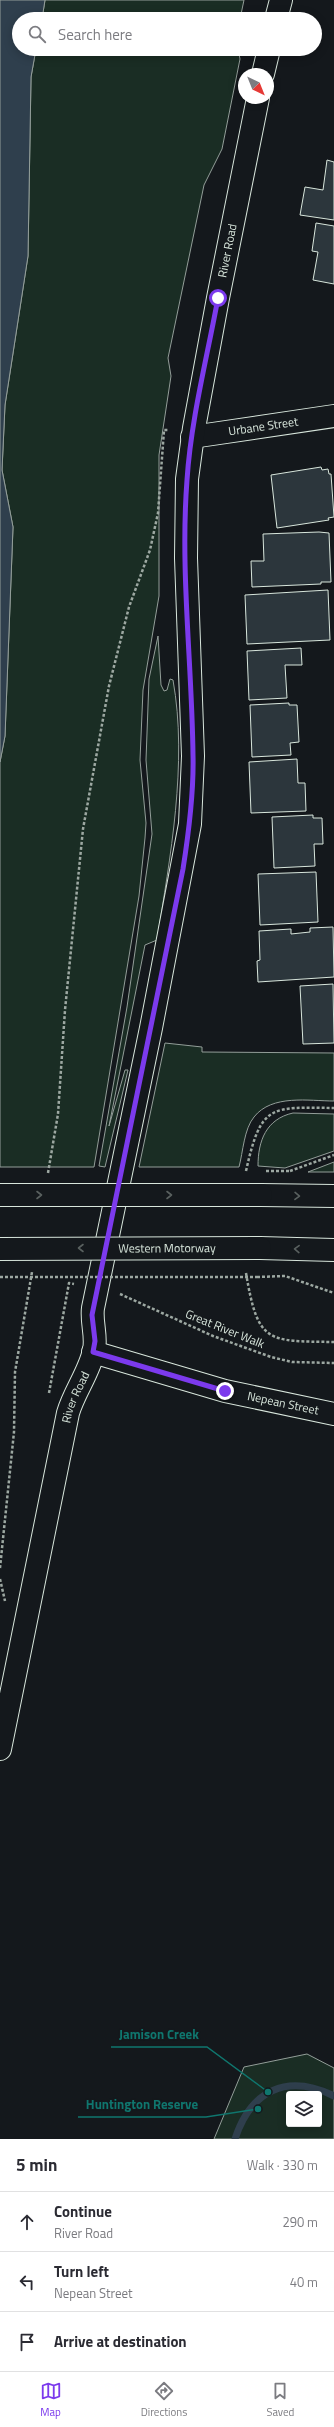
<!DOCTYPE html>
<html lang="en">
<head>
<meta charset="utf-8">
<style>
  :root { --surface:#fff; --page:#f7f7f7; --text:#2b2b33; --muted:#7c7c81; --line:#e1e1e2; --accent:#7c3aed }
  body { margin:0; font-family:"Titillium Web",sans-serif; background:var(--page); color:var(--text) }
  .controls { position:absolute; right:12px; bottom:12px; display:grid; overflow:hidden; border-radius:4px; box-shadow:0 2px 10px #0003 }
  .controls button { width:36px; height:36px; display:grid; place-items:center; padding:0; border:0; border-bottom:1px solid var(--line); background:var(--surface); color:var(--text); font:20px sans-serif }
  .compass { position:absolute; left:238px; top:68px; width:36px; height:36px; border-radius:50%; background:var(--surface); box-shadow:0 2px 10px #0003; rotate:137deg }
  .stop { position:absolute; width:12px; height:12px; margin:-9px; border:3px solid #7c3aed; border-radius:50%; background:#fff }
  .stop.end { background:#7c3aed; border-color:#fff; box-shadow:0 1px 4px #0008 }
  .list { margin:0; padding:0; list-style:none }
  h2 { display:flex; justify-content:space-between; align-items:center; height:52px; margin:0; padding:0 16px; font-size:17px }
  h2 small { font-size:13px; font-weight:400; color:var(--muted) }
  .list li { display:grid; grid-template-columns:26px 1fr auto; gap:12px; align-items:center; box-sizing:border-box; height:60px; padding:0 16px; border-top:1px solid var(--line) }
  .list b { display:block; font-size:15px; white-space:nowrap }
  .list p { margin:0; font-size:13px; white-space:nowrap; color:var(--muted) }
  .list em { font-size:13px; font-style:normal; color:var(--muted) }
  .icon { flex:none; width:22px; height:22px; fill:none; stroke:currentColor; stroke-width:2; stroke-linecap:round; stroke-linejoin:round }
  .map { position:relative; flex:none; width:334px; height:2139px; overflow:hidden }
  .search { position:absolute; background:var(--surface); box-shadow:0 2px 10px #0003; left:12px; right:12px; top:12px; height:44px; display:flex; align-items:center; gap:10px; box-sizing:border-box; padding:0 14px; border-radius:22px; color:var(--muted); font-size:15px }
  .sheet { height:232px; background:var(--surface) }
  nav { display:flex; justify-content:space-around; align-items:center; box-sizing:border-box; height:56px; border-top:1px solid var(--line); background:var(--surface); font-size:11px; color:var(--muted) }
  nav a { display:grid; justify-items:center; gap:2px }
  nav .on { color:var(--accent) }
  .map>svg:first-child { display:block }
</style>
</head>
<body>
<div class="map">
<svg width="334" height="2139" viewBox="0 0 334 2139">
  <rect width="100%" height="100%" fill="#14181c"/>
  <path fill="#1a2d24" stroke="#939e99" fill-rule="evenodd" d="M45,0H244L240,19H42Z
    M36,49H238L240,59L222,149L204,185L168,358L171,376L159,455V596L143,690L140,760L146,823L145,838L139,896L94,1167H0V762L5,736L13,527L2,470L5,405L28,256L31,77Z
    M158,636L161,685L164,691L167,690L170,679L173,680C188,763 170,858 157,940L145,945L109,1126L125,1070H128L105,1167L99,1166L127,1007L152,834L146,760L149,679Z
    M165,1043L202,1047V1052L334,1053V1101C309,1101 272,1094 254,1117C244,1129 243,1152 239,1167H139Z
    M293,1113L334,1114V1151L285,1168L258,1166C258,1141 266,1119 293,1113Z
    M334,1162V1172H308Z
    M307,2054L334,2068V2139H214L244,2067ZM289,2094H319V2124H289Z"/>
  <path fill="#2f3f4d" stroke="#939e99" d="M0,0H45L42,19H19V49H36L31,77L28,256L5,405L2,470L13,527L5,736L0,762Z"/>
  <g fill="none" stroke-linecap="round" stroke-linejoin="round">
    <path stroke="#2f3f4d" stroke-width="7" d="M235,2139C251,2090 287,2073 334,2096"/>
  </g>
  <path fill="#2c363c" stroke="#d8e6dc" d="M327,160L334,162V220L300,215L305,187L323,190Z
    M316,223L334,226V284L313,280L318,252L312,251Z
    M321,467L322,470L328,469L329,474H331L334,517L328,518L329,520L277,528L271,475Z
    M319,532L329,533L331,582H321V584L252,587L251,561H264L263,534Z
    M328,590L330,640L247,644L245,595Z
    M301,648L302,665H285L287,698L249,700L247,651Z
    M289,703V705H297L299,742L290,743L291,755L252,757L250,705Z
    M297,759L298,783H305L306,811L251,813L249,762Z
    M313,815V818H322L323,844H314L315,866L274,868L272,817Z
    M316,872L318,922L260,925L258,874Z
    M333,927L334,977L258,982L257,961L260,960L259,931L291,929V934L310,932V928Z
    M333,984L334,1043L303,1044L300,986Z"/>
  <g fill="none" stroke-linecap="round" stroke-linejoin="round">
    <g stroke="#d8e6dc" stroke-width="24">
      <g id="minor">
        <path id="s1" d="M192,437L334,416"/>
        <path id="s2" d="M93,1352L225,1391L334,1414"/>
      </g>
    </g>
    <g stroke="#d8e6dc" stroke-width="24">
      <g id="tertiary">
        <path d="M276,19L281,0"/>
        <path d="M263,74L269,49"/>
        <path id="s3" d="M0,1749L68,1413C74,1392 90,1371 94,1350C97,1336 91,1322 93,1308L151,1028L190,824L193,756L186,558L187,479L194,428L218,298L258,98"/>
      </g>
    </g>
    <g stroke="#d8e6dc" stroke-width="24">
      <path id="motorway" d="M261,1195L334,1196
        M260,1248L334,1250"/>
    </g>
    <path stroke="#9da8a2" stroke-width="2.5" stroke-dasharray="3 2" stroke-linecap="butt" d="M246,1171C261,1104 270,1107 334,1108
      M290,1171L334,1155
      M48,1173L58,1114L65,1010L83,829L109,686L129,607L150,550L158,513L164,430H169
      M246,1273C258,1344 267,1341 334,1342
      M257,1277L285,1276L334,1293
      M120,1294L213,1336L271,1357L292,1362L334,1363
      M49,1393L69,1283L74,1284
      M0,1568L14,1432L15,1372L32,1272
      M0,1579L5,1601"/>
    <use href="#minor" stroke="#14181c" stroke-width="22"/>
    <use href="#tertiary" stroke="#14181c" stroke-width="22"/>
    <use href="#motorway" stroke="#14181c" stroke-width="22"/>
    <g stroke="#d8e6dc" stroke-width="24" stroke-linecap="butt">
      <g id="motorway-bridge">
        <path d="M0,1195H261"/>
        <path id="s4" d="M0,1249L260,1248"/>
      </g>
    </g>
    <path stroke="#9da8a2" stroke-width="2.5" stroke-dasharray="3 2" stroke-linecap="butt" d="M266,1171H289
      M0,1277H257"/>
    <use href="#motorway-bridge" stroke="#14181c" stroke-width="22"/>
  </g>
  <defs><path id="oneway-chevron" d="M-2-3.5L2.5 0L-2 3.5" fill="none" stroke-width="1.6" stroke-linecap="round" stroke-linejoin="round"/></defs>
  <g stroke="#59605f">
    <use href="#oneway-chevron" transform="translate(39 1195)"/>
    <use href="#oneway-chevron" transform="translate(169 1195)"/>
    <use href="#oneway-chevron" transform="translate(297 1196) rotate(1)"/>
    <use href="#oneway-chevron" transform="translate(81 1248) rotate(180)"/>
    <use href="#oneway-chevron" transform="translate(297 1249) rotate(-178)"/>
  </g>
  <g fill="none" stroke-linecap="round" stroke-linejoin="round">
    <path stroke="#7c3aed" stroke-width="5" d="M218,298C207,358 191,419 187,480C180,571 192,663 193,755C194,793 189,831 183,869L92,1315L95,1341L93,1352L225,1391"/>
  </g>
  <g text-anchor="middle" stroke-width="3" stroke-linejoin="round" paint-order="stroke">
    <g font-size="12" fill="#d8e6dc" stroke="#14181c">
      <text dy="4" stroke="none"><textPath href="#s3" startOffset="1524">River Road</textPath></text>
      <text dy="4" stroke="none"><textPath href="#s1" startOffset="72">Urbane Street</textPath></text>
      <text dy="4" stroke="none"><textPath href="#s4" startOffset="167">Western Motorway</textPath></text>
      <text transform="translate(225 1329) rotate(22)" y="4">Great River Walk</text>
      <text dy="4" stroke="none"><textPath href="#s3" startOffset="360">River Road</textPath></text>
      <text dy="4" stroke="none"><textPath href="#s2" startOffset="197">Nepean Street</textPath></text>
    </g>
  </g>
  <path fill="none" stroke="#0f766e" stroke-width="1.5" d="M268 2092L207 2047H111M258 2109L206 2117H78"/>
  <g fill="#0f766e" stroke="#14181c" stroke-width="1.5">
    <circle cx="268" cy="2092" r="4"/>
    <circle cx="258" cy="2109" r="4"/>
  </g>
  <g font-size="13" text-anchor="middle" font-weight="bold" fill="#0f766e" stroke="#14181c" stroke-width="3" stroke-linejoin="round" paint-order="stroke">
    <text x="159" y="2039">Jamison Creek</text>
    <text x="142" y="2109">Huntington Reserve</text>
  </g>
</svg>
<div class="controls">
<button><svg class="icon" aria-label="layers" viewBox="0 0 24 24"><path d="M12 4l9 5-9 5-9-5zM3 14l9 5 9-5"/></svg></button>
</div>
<svg class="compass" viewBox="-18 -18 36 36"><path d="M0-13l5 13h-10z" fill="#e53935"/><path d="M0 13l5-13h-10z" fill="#7c7c81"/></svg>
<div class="stop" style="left:218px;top:298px"></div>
<div class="stop end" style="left:225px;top:1391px"></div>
<div class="search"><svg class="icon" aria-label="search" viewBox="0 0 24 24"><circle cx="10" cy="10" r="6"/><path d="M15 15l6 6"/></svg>Search here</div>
</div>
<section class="sheet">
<h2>5 min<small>Walk · 330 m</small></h2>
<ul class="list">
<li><svg class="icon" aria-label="ahead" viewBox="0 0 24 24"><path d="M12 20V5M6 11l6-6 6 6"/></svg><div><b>Continue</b><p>River Road</p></div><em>290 m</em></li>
<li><svg class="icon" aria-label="left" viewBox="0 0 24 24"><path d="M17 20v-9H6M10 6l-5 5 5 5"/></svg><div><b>Turn left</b><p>Nepean Street</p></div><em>40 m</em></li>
<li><svg class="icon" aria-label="arrive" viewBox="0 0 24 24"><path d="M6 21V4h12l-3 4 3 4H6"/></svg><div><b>Arrive at destination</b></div></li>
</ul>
</section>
<nav>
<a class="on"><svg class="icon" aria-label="map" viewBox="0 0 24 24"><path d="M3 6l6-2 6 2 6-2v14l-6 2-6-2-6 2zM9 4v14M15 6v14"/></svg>Map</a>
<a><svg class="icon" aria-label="directions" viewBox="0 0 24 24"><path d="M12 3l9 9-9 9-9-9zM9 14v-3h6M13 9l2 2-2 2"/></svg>Directions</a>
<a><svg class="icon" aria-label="saved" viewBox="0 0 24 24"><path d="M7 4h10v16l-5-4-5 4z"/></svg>Saved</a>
</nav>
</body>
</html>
